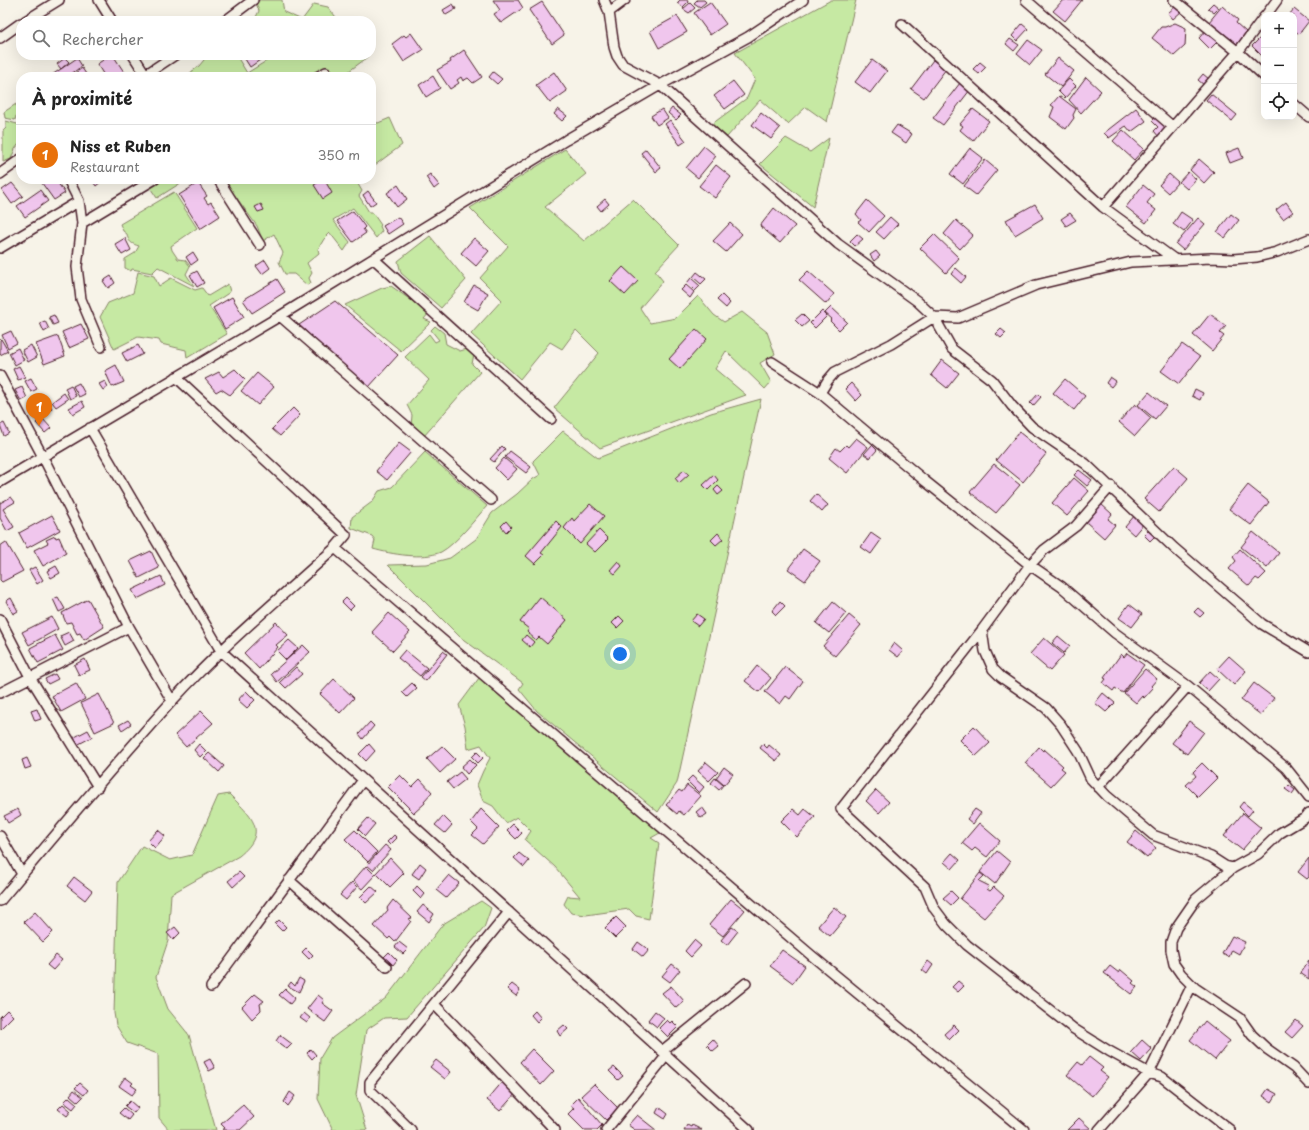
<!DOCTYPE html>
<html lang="fr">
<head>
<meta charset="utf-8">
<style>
  :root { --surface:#fff; --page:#f2f2f2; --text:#222; --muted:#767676; --line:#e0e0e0; --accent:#7c3aed }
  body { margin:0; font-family:"Playpen Sans",sans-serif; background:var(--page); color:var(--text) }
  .controls { position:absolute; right:12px; top:12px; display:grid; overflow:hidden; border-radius:8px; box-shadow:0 4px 16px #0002 }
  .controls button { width:36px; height:36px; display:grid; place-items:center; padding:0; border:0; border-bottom:1px solid var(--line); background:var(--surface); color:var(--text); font:20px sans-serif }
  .you { position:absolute; left:620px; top:654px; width:14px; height:14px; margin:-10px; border:3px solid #fff; border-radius:50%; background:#1a73e8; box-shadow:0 0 0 6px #1a73e833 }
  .badge { display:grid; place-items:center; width:26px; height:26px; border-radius:50%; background:var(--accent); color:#fff; font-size:13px; font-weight:700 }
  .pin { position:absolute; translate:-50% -33px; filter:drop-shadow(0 1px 2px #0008) }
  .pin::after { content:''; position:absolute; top:21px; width:14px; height:12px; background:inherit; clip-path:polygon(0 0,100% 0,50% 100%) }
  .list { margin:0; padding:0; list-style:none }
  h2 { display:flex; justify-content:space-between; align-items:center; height:52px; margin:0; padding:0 16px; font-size:17px }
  h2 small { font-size:13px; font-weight:400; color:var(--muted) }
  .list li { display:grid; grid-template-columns:26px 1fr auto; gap:12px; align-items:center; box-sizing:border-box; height:60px; padding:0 16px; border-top:1px solid var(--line) }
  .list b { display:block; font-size:15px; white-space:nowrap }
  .list p { margin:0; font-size:13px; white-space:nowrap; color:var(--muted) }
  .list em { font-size:13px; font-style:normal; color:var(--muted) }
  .icon { flex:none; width:22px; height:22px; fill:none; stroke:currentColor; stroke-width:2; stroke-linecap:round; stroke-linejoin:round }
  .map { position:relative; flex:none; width:1309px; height:1130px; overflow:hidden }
  .search { position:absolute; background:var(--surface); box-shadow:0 4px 16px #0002; left:16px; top:16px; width:360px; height:44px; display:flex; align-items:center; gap:10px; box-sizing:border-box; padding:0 14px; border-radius:16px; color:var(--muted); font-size:15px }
  .panel { position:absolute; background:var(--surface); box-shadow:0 4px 16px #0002; left:16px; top:72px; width:360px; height:112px; border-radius:16px }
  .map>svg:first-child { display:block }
</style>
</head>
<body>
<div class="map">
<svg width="1309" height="1130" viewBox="0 0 1309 1130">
  <rect width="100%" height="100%" fill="#f7f3e8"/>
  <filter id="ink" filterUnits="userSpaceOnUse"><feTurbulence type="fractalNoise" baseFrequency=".025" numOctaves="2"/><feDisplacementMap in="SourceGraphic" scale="8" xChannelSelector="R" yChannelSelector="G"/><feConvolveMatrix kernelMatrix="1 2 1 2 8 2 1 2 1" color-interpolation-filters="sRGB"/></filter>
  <g filter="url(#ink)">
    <path fill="#c6e9a3" stroke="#888467" d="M260,0H282L284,12L302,20L314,4L328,7L339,21H254L259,11L256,3Z
      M831,0H856L827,122L806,107L788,124L760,100L727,137L712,124L747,98L755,79L735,53Z
      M208,55H236L247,73L268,60L267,55H366L368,57L341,77H185L199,66Z
      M16,104V106L21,105V112L18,113L19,115L16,116L15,120L5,118L4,112Z
      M390,118L402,145L371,168V121L378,123Z
      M6,121L21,125V146L19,144L15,149L11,159L3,162V131L6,128Z
      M786,138L810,152L829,138L813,207L760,164Z
      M565,149L586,174L545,207L584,241L633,199L679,245L655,271L663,281L640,308L650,323L676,318L698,296L714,315L724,322L742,312L767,332L775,354L760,363L771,382L765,389L726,351L715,369L746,395L600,448L554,408L599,353L576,330L562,349L550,342L520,379L471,334L502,300L480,278L508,246L470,208Z
      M151,179H187L157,198L149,186Z
      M223,179H355L362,191L359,196L369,212H372L381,225L380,226L382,231L376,238L353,208L333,220L350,242L344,251L330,233L324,239L318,249L319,253L307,263L312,273L309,278L311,283L307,285L294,274H285L279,262L283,253L274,234L263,241L257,226Z
      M174,192L197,228L171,246L172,250L178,259L185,260L190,266L186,274L194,286L158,267L152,273L132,269L131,271L125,268V259L135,253L139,246C132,244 128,242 127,234L123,231L120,224Z
      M430,236L466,280L441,308L401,273L398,261Z
      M138,272L154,276L159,286L171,278L195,290L202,288L208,296L228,284L230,292L209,306L227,334L187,358L186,350L161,344L159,340L138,337L114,349L100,317L108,303L133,293Z
      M391,286L429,313L424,319L431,322L401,351L345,305L382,288Z
      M435,326L444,333L446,344L460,351L467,349L474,354L472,364L480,372L424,436L411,426L412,415L407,405L429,380L405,357L429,334L435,342L439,340L431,330Z
      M761,399L677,783L658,812L537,711L519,689L523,683L460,637L388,565L427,564L450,558L476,539L492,513L517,494L533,479L540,475L533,461L563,431L598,458L711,413Z
      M425,452L487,506C475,519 456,544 441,552C423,560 391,554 373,549L375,540L372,536L351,528L352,517L372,502L379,491L392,487Z
      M482,674L667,829L651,838L659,843L649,919L636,916L629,909L586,915L571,913L564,904L568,896L580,897L555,867L525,840L531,831L517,817L506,823L493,806L483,801L477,785L483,771L490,758L481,745L468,749L465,726L459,705Z
      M229,794C251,816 270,831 239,856L171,894L168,941L156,977L168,1009L189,1035L216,1130H169L159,1118L158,1054L127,1043L116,1025L114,1013L118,882L142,846L170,860L192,855L218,796Z
      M481,901L491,908L484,928L407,1017L384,1018L366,1030L356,1095L367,1130H333L318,1099L320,1058L332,1038L386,998L443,924Z"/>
    <path fill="#f0c6ed" stroke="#4a1f2b" d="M493,0H518L523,8L501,23L494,14L500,10Z
      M680,0H687L688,2L683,7L677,3Z
      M697,0H704L706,2L700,7L694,3Z
      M1063,0H1082L1065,21L1053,11Z
      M542,2L564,35L552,44L529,10Z
      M710,2L726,24L710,35L694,13Z
      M690,3L695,8L689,13L683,9Z
      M1213,3L1219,8L1214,13L1208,8Z
      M453,4L456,9L446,15L443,10Z
      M1177,5L1182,11L1173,19L1168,13Z
      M1222,6L1238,20L1236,23L1246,32L1237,44L1209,22Z
      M1294,9L1309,21L1299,34L1294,30V15H1289Z
      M677,16L687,32L659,48L650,31Z
      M1175,23L1186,28L1185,46L1174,56L1152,38L1161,27H1165Z
      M1022,24L1028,29L1017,41L1012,36Z
      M1207,29L1218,41L1210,49L1199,38Z
      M411,33L423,50L404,62L392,44L404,35L406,37Z
      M1264,34V58L1252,46Z
      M1010,39L1019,45L1014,51L1006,44Z
      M1028,40L1042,50L1030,65L1017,54Z
      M464,50L482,77L473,83L468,78L463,81L461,77L457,80L459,83L450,89L437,70L451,62L450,60Z
      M111,55H113L126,75L123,77H105L97,64Z
      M251,55H257L260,60L250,67L245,59Z
      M65,58L69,62L61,69L57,64Z
      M77,58L82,66L67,77H53L52,75Z
      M1058,58L1074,71L1061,87L1045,74Z
      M872,60L887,71L870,93L855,82Z
      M933,60L946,69L924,98L911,89Z
      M980,62L986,67L979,74L973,69Z
      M82,68L88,77H72L71,76Z
      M493,72L502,79L497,84L489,77Z
      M554,72L567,91L550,103L536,85Z
      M1203,74L1209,79L1204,85L1198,80Z
      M433,76L440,88L426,97L419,85Z
      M1086,77L1101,91L1081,113L1069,100Z
      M1069,79L1076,86L1065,98L1058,91Z
      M733,81L744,95L725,109L714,96Z
      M960,83L970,90L943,125L933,118Z
      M1211,94L1237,115L1232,121L1206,100Z
      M1059,96L1076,109L1073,115L1074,118L1066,129L1050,117L1054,107L1051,105Z
      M672,108L681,115L676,120L668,113Z
      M1136,108L1146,121L1131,132L1126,126L1109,138L1104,133Z
      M558,109L567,116L562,121L554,114Z
      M662,109L668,118L657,125L651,116Z
      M973,109L989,121L973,141L960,130L963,126L960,124Z
      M761,113L780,128L771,139L752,125Z
      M1156,117L1168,128L1159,137L1154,131L1158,127L1152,121Z
      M670,120L686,141L680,145L665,124Z
      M897,125L912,134L906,143L891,133Z
      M1123,130L1144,149L1134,160L1113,141Z
      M704,146L716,156L698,178L686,168Z
      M970,148L983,158L963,184L950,174Z
      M1239,148L1243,158L1230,163L1226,153Z
      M646,149L661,168L656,172L641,153Z
      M1199,159L1214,172L1204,183L1190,170Z
      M985,160L997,170L976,195L964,186Z
      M716,165L731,177L715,198L699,186Z
      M1188,172L1196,179L1187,189L1179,182Z
      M430,174L439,185L434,189L426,177Z
      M1169,174L1178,182L1168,193L1159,185Z
      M39,179H55L65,193L54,200Z
      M91,179H100L102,181L96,186Z
      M324,179L332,193L323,199L314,185Z
      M12,183L23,196L12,204L2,190Z
      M198,183L207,196L204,198L208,204L211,202L220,216L200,229L179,195Z
      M398,185L407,199L397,207L387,193Z
      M1143,185L1154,194L1147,203L1156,210L1146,223L1126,207Z
      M40,190L48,201L25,217L17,206Z
      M368,191L376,202L370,206L363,195Z
      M605,199L609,204L601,211L597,206Z
      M867,200L884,216L869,232L858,222L861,220L856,214Z
      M1286,202L1293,212L1283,219L1276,210Z
      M261,204L264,210L258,212L255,207Z
      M1035,204L1043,218L1015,235L1006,220Z
      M774,208L795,226L780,243L760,226Z
      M353,211L365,227L363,229L366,233L353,242L337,221Z
      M1181,212L1193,220L1184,232L1173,224Z
      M1070,213L1076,220L1066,226L1061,219Z
      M1231,214L1239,220L1225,238L1217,232Z
      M398,217L403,224L388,234L383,226Z
      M890,217L898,224L884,239L876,232Z
      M1198,218L1205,224L1183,250L1176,244Z
      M956,220L973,235L960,249L944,234Z
      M730,223L742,234L726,252L713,241Z
      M857,234L863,239L855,246L850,241Z
      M934,234L959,258L946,273L920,248Z
      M125,238L131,250L122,255L115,244Z
      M474,238L489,251L476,266L461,253Z
      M876,251L880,256L874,261L870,255Z
      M193,252L198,260L191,265L186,257Z
      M265,260L270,268L262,274L256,266Z
      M623,267L638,281L625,295L610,281Z
      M956,268L966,277L961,283L951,274Z
      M197,271L204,283L197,287L190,275Z
      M808,271L834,294L826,304L799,280Z
      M697,272L706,279L701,284L693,277Z
      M111,276L115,283L108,288L103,281Z
      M691,278L700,286L695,291L687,283Z
      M277,279L285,292L252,313L243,300Z
      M474,285L488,293L478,310L464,302Z
      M686,285L694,292L690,298L681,290Z
      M722,295L730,303L726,308L717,300Z
      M232,297L244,317L225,329L213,308Z
      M335,301L398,355L368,388L299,325Z
      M831,307L847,322L839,330L830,321L832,319L825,313Z
      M822,311L827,316L815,328L810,323Z
      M802,314L809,321L802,327L795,320Z
      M1210,314L1226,326L1220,333L1224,336L1212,351L1193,335Z
      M54,315L58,323L53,325L49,317Z
      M45,321L49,329L44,332L40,323Z
      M81,324L89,339L69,348L62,332Z
      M696,329L707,339L680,369L669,359Z
      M1001,329L1006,333L1001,338L996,334Z
      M11,331L17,343L8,348L2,335Z
      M58,336L65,356L44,364L36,344Z
      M1,339L8,351L0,355V340Z
      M1182,344L1200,357L1179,384L1161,371Z
      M31,345L37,357L28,362L22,350Z
      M138,345L143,354L127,362L122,353Z
      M18,348L24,360L15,365L9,353Z
      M942,360L959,373L947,388L931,375Z
      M116,365L124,382L112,387L105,371Z
      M19,366L25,377L18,380L13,369Z
      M235,369L245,379L230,395L221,389L216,392L205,379L219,372L223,377Z
      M257,373L274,387L258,405L241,391Z
      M1110,377L1116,381L1111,387L1106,383Z
      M31,378L37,389L31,392L25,381Z
      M1065,379L1085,396L1074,410L1053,393Z
      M105,381L108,387L103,390L99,384Z
      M79,383L85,394L79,397L73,386Z
      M851,383L862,395L856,401L845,389Z
      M71,385L76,396L70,399L65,388Z
      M22,387L27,398L21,401L15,390Z
      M1195,389L1203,393L1200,400L1192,396Z
      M1149,392L1166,406L1155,419L1138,405Z
      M64,393L68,399L56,407L52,402Z
      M1038,394L1041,397L1033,406L1030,403Z
      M82,401L85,407L73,414L69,408Z
      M49,404L52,408L42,416L39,413Z
      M1135,404L1151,418L1135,436L1119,422Z
      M293,408L300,415L280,436L272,429Z
      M42,418L51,428L45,433L36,423Z
      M4,423L9,433L4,436L0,425Z
      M1019,432L1046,454L1023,482L996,460Z
      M856,438L868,447L847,473L829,458L836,448L840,451L846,445L848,447Z
      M399,443L411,452L387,480L376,471Z
      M872,445L877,450L870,458L864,454Z
      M502,446L505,449L494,462L490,459Z
      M510,451L531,467L526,473L505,457Z
      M504,458L517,469L507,480L495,468Z
      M994,464L1020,485L996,513L970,492Z
      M1174,466L1188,478L1159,512L1144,499Z
      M684,470L689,474L679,483L675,478Z
      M1079,470L1092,480L1087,486L1074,475Z
      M714,475L718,480L708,490L703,485Z
      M1074,478L1089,491L1067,516L1052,503Z
      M1248,485L1269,502L1251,525L1229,509Z
      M718,486L723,491L718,495L714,490Z
      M816,494L828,505L822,512L810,501Z
      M11,497L15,502L3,509L14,527L7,531L0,518V503Z
      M590,504L604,516L580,544L564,528L572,518L574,521Z
      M1101,504L1112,514L1108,519L1115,525L1104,538L1086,522Z
      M52,515L60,530L27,548L19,533Z
      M1135,515L1144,523L1134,535L1125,527Z
      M506,521L511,527L506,532L501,526Z
      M556,521L562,527L541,553L544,555L535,564L526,556Z
      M599,530L608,539L595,552L586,544Z
      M1148,531L1155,536L1150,541L1144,535Z
      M1253,532L1279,553L1267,568L1241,547Z
      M718,533L723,539L716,545L711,540Z
      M871,533L881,540L871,554L861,547Z
      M55,536L56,538L59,537L66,553L43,566L34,550L48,543L46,540Z
      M6,542L23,571L2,582L0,580V546Z
      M803,549L820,561L805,581L788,569Z
      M1240,549L1266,573L1259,580L1256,578L1249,586L1229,569L1236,561L1233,557Z
      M151,551L159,568L139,578L130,561Z
      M618,561L622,566L615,574L610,570Z
      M56,566L60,573L51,578L47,571Z
      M35,567L43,580L37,584L29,570Z
      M161,576L165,585L137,599L132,590Z
      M58,597L65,609L59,612L53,599Z
      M540,597L567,620L547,644L539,637L536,640L527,632L529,629L520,622Z
      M11,598L18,611L13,614L6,601Z
      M346,598L354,606L350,610L342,602Z
      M88,599L104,627L84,640L80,633L77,634L71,622L66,623L62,613Z
      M780,601L785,606L776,615L772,611Z
      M833,602L846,613L829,633L816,623Z
      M1129,604L1142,614L1132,627L1119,618Z
      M1198,608L1204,613L1200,617L1194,612Z
      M389,613L410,632L393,651L372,632Z
      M697,614L704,619L698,626L691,621Z
      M849,615L861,625L835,656L823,646Z
      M619,616L624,621L617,628L612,623Z
      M52,617L58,629L29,645L22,632Z
      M276,622L288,635L276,645L278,647L259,669L244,653Z
      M69,632L74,641L65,646L60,636Z
      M55,635L63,650L38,663L30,648Z
      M526,635L534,642L530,647L522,640Z
      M1058,636L1070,646L1064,653L1052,643Z
      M1044,638L1064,655L1050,671L1030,654Z
      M289,640L298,648L286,660L277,651Z
      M894,643L903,651L898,657L889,650Z
      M303,645L310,652L277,682L271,674Z
      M405,650L427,668L420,676L398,658Z
      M443,651L447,654L426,681L421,677Z
      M1127,653L1144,665L1123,693L1115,688L1113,691L1103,683L1106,679L1104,678L1121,654L1124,657Z
      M1229,656L1246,671L1234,685L1217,669Z
      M85,659L90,670L79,675L74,665Z
      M757,666L771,678L759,692L745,681Z
      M296,667L302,674L286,688L280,682Z
      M785,667L803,681L790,699L786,696L780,704L765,692Z
      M1145,669L1157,679L1151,686L1153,688L1144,698L1142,696L1136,703L1124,693Z
      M1210,671L1219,679L1208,691L1199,683Z
      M55,674L58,679L48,684L45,679Z
      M334,679L354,698L340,713L320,694Z
      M76,683L85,699L61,712L52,696Z
      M412,683L417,688L407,697L402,692Z
      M1254,683L1274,698L1261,715L1241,700Z
      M246,691L255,700L247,708L238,700Z
      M1103,693L1115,703L1106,712L1095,703Z
      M99,694L114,723L95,732L81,703Z
      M37,709L41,719L35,721L31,711Z
      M201,711L213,723L186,747L175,735Z
      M128,720L131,724L122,730L119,725Z
      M1189,721L1204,732L1187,754L1172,743Z
      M370,722L374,726L363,739L359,734Z
      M974,726L990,743L976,756L960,740Z
      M88,730L92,737L77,745L73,738Z
      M199,744L206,751L200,757L194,750Z
      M369,744L375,751L366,761L359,754Z
      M763,744L767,748L769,745L781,755L776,761L760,748Z
      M442,746L455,759L440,773L427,759Z
      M1039,747L1043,751L1044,749L1063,766L1061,768L1065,771L1051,786L1025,763Z
      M477,752L483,758L478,763L472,757Z
      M209,753L224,766L219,772L204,758Z
      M27,758L31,767L25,769L22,760Z
      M470,759L476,765L467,774L461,767Z
      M706,762L718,772L709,781L698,771Z
      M1202,763L1217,778L1198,797L1186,785L1196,776L1193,772Z
      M724,767L733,774L724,785L716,778Z
      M460,772L466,779L453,789L447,782Z
      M400,775L412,787L420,779L432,792L424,801L425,803L414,813L388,787Z
      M692,776L704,787L699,793L687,781Z
      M715,778L723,785L719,790L711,783Z
      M687,785L701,796L684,815L679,811L677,814L666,805L679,790L682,792Z
      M1289,785L1295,790L1292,794L1285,789Z
      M876,790L889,802L879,813L866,801Z
      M1243,802L1253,810L1248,816L1239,807Z
      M702,807L707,814L701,818L696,812Z
      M18,809L21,815L8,823L4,816Z
      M481,809L499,827L483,844L472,835L478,829L471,822Z
      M793,809L800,815L805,809L815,817L797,837L781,821Z
      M975,809L981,813L973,824L967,819Z
      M1243,813L1261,828L1242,850L1224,836Z
      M443,816L452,825L445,833L435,825Z
      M368,818L375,824L365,836L358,829Z
      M979,823L1000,841L987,857L975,848L972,851L962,843Z
      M513,824L522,833L516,839L507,830Z
      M158,830L165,836L155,848L148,841Z
      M355,830L377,852L368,862L345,839Z
      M1136,831L1156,848L1147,858L1127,842Z
      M394,835L397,838L390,845L387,842Z
      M385,845L391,850L373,870L367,865Z
      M997,851L1010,862L995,884L980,872Z
      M519,853L529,861L524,867L514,858Z
      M952,853L960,860L952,869L944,862Z
      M390,858L404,873L390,887L376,873Z
      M1309,858V877L1307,879L1298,872Z
      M420,863L426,868L419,879L412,874Z
      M366,866L375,875L362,889L353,881Z
      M239,872L244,877L233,887L228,881Z
      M980,873L984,876L979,881L989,886L987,889L990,891L994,887L1004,896L984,918L960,899Z
      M449,875L459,883L446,898L436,890Z
      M74,877L92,891L85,900L67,886Z
      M352,882L357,887L346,900L340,895Z
      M371,886L378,892L366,903L360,897Z
      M417,886L425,894L421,899L413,891Z
      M951,891L958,898L951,905L943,898Z
      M731,899L745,910L723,936L709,925Z
      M393,900L412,918L408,919L411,921L395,942L390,937L388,939L374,926L388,910L387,908Z
      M423,905L434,914L429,922L417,912Z
      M834,907L846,917L830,936L818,926Z
      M35,912L53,932L43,942L24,922Z
      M616,917L626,927L615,938L605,928Z
      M279,920L286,927L282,931L275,924Z
      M175,927L180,933L173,940L167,933Z
      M732,927L738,931L727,945L721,940Z
      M1232,936L1245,942L1239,954L1232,950L1229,957L1222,954Z
      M694,940L701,946L691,957L685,951Z
      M399,942L408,949L403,954L395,947Z
      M638,942L649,950L643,957L633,949Z
      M306,948L313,955L309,959L302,952Z
      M782,950L805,966L793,983L770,966Z
      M389,952L397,960L393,965L384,957Z
      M56,955L62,960L53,970L47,965Z
      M1309,960V979L1300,973Z
      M928,961L933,965L927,974L922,970Z
      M672,964L680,970L670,982L662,976Z
      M1110,966L1119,973L1121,970L1134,981L1132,983L1137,987L1131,994L1104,973Z
      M299,978L304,981L299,992L288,986L291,982L295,986Z
      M958,981L964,986L958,992L952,987Z
      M512,984L520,990L516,996L507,989Z
      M671,986L684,1001L676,1008L662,993Z
      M285,989L295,998L290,1004L279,995Z
      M255,994L264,1001L260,1004L261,1010L252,1019L242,1007Z
      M318,995L324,1000L322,1003L333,1011L325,1022L307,1009Z
      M7,1010L13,1016L0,1029V1017Z
      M535,1011L541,1018L537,1022L531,1015Z
      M655,1011L664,1018L657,1027L648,1020Z
      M304,1013L310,1018L307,1023L300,1018Z
      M667,1020L670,1023L672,1021L678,1027L668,1037L659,1028Z
      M1296,1020L1303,1026L1292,1038L1285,1032Z
      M1205,1021L1230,1041L1215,1060L1190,1040Z
      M564,1025L568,1029L560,1036L557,1031Z
      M954,1025L959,1030L949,1040L944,1034Z
      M280,1035L292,1044L287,1049L276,1041Z
      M713,1039L719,1046L713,1051L707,1045Z
      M1142,1040L1152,1049L1141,1061L1131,1052Z
      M311,1049L316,1055L312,1059L307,1053Z
      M532,1049L554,1071L541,1085L520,1062Z
      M1089,1057L1103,1068L1100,1071L1108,1077L1092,1096L1067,1075L1078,1062L1082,1065Z
      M210,1059L215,1068L209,1071L204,1062Z
      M436,1060L451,1072L445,1079L430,1067Z
      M614,1067L623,1076L618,1080L609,1071Z
      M125,1077L133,1083L131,1085L137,1089L132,1095L119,1086Z
      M504,1080L517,1092L500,1111L487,1100Z
      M80,1083L88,1090L84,1095L75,1088Z
      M594,1084L618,1108L606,1120L581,1096Z
      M1268,1089L1277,1094L1272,1102L1263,1096Z
      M74,1090L83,1097L78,1102L70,1095Z
      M290,1092L295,1096L288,1106L284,1102Z
      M69,1097L77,1104L73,1109L64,1102Z
      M578,1097L602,1125L597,1130H584L568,1114L574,1108L570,1105Z
      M130,1101L138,1108L134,1113L125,1106Z
      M63,1104L71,1111L67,1116L58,1109Z
      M243,1105L254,1117L240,1130H222L225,1128L221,1124Z
      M659,1107L668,1114L665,1119L656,1113Z
      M124,1108L132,1115L128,1120L119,1113Z
      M637,1115L656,1130H635L628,1125Z
      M1079,1118L1091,1129L1067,1130Z
      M687,1125L691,1127L692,1125L702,1130H684Z"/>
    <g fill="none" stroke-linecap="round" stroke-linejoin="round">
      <g stroke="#4a1f2b" stroke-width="12">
        <path id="street" d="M99,0L112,21
          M604,0L609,12L614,47L617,56L623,65L660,85L838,244L917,301L934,317L952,349L992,380L1012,406L1032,427L1086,464L1174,548L1262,624L1309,652
          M1026,0L1173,127
          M1174,0L1238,52L1264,76
          M609,12L625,0
          M1266,15L1277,0
          M25,21L59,0
          M225,21L253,0
          M902,24L1103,207L1174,259
          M0,38L21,23
          M133,55L147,77
          M142,77L175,55
          M317,77L326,72
          M1294,104L1309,117
          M0,174L21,159
          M68,179L79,201L82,223L77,267L81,299L101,347
          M218,179L260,245
          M1103,207L1238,52L1264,17
          M82,223L155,179
          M0,248L79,201
          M374,259L551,419
          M280,316L491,500
          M772,362L820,393L925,481L1030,565L1062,587L1115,633L1188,686L1286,768L1309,797
          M0,376L42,455L129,627L172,701
          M820,393L828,380L835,372L891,344L934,317L958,318L1036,285L1131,262L1211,258L1233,259L1257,257L1277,252L1309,239
          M90,428L221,651L749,1130
          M0,482L280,316L566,140L660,85L748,37L803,0
          M1111,486L1076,526L1044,550L1030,565L982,630L841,809L925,887L934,908L946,924L967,945L1074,1029L1109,1051L1149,1073L1162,1077L1230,1130
          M335,548L811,955L1024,1130
          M0,619L30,677L98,787
          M982,630L985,651L993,669L1001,677L1046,708L1061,725L1078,751L1091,779L1107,796L1153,835L1211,857L1225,866L1233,868
          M0,693L129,627
          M1098,787L1188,686
          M1309,813L1305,818L1280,833L1258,854L1233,868L1196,899L1176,928L1171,942V950L1174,964L1181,974L1195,988L1240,1018L1252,1035L1267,1049L1294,1068L1309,1084
          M0,836L22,874
          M289,880L387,967
          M0,901C56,834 113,766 172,701C222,646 280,598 335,548L346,535L176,377
          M211,987L363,780
          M434,1004L555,1130
          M662,1051L746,983
          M411,1130L370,1090V1082L509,912
          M606,1130L667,1055
          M1099,1130L1149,1073L1192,985"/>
      </g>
      <use href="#street" stroke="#f7f3e8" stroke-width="9"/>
    </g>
  </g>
</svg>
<div class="controls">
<button>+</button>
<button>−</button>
<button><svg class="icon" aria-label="locate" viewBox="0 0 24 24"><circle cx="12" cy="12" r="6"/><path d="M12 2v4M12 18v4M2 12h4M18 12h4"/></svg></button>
</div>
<div class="you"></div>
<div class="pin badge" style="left:39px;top:426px;background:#e8710a">1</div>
<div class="search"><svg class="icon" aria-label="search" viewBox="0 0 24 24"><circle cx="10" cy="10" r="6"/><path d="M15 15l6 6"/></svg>Rechercher</div>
<section class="panel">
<h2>À proximité<small></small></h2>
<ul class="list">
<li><span class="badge" style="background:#e8710a">1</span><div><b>Niss et Ruben</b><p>Restaurant</p></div><em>350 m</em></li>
</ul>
</section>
</div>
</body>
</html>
